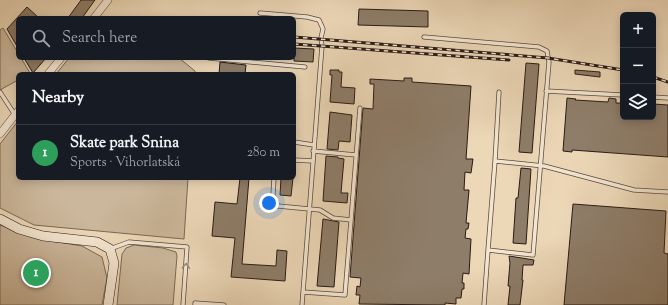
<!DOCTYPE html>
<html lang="en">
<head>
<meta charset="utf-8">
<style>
  :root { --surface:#171b24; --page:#242831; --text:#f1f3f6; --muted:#9ea1a6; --line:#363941; --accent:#c59692 }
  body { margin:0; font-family:"Sorts Mill Goudy",serif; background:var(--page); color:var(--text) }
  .controls { position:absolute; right:12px; top:12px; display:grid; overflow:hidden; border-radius:6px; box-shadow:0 2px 10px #0003 }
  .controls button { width:36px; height:36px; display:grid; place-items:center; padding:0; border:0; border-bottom:1px solid var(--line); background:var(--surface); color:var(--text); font:20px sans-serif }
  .you { position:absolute; left:269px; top:203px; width:14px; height:14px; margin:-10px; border:3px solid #fff; border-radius:50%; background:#1a73e8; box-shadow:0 0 0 6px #1a73e833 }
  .badge { display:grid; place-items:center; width:26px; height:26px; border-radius:50%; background:var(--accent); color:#fff; font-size:13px; font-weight:700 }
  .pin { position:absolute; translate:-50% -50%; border:2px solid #fff; box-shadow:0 1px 4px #0006 }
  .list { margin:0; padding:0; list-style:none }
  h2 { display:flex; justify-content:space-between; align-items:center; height:52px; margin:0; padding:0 16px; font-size:17px }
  h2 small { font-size:13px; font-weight:400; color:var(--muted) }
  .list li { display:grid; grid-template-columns:26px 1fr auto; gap:12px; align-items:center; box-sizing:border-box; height:56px; padding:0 16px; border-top:1px solid var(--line) }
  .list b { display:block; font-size:15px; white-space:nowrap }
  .list p { margin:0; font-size:13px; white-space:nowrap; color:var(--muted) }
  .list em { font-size:13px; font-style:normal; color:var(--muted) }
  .icon { flex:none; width:22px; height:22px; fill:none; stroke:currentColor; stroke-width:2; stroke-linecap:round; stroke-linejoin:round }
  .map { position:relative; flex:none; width:668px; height:305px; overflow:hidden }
  .search { position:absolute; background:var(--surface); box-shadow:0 2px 10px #0003; left:16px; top:16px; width:280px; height:44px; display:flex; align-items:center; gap:10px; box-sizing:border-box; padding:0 14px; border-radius:6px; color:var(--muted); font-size:15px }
  .panel { position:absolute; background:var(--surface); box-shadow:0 2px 10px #0003; left:16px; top:72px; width:280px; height:108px; border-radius:6px }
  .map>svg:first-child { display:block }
</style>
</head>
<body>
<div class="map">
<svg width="668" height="305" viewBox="0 0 668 305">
  <rect width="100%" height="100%" fill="#ecd7b7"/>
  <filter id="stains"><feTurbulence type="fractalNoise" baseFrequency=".005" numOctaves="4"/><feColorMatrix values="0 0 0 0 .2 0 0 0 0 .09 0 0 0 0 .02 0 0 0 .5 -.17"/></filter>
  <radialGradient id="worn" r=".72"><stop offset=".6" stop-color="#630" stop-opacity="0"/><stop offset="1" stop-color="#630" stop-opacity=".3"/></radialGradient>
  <path fill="#cbb79b" stroke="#7a6958" d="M3,28L18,53V58H21L30,73L28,74H18V80L0,90V30Z
    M69,58H179L195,71V74H56Z
    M18,121V178H188L184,239L34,225L0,208V144Z
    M0,225L39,239L82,246L102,257L107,278L102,305H0Z
    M134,245L163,248L176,252L177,256L173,305H117L122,254L126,248Z"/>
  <path fill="#8e7d69" stroke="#291b15" d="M81,0H95L82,18H68Z
    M27,7L39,18H18V48L7,29Z
    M359,9L428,11V27L358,25Z
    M294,48L314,49L313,62L294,61Z
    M24,58H46L33,73Z
    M220,62L246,65L245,74H219Z
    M526,63L539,64L532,153L519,152Z
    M330,70H339V72H342L341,87L355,88L354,104L330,102L332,75H330Z
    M575,70L600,72V77L575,74Z
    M404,78H412V82L471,86L466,159H473L471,173L465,172L464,190H469L466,223H469L468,229H466L465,238L471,239L469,274L463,273L462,283H464V289H462L461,298H456V304L445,303V305L359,304L360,295H356L357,286L360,287L361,278L350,277L363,108L373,109L374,84H370V79L404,81Z
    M567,98L576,99L575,100L608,102L609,98L616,99V103H623V117H653V104L668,105V157L572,150V152L563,151Z
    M330,112L352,115L350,142L339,141L338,150L327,149Z
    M326,156L338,157V158L344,159L341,193H348L347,203L323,201Z
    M521,168L531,169L526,244L513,243L516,198H518Z
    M240,178H249L242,264L276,266L277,250L287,251L285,281L231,277L235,238L212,236L215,202L237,204Z
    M281,178H293L291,196L280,195Z
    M573,204L666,211L664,253L668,254V305H564Z
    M323,219L339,222L334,287L317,286Z
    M509,256L534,260L533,265H523L522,280H523L520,305H508L510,286H508L510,263Z"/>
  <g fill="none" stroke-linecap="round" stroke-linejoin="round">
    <g stroke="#5a4a3e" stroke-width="5">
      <path id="lane" d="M260,13L307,17L319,20L323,29L321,38L322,46L302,305
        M424,37L539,47L547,51L549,62L533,255L488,250L484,305
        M209,58L305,67
        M546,91L623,95
        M0,92L15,115
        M499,92L495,161L544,166L634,190L668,192
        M653,97L668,98
        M294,142L314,145
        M313,151L356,155
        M294,160L313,161
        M274,178L273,195L278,206L320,210L333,218L351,220
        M110,249L129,242L187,247L183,305
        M488,250L495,161
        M303,292L345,295L360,108
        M195,305V303L224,305"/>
    </g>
    <g stroke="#5a4a3e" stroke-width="8">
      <path id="street" d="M94,18L108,0
        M48,74L61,58
        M0,134L18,111"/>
    </g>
    <g stroke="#291b15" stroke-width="10">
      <path id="secondary" d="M0,219L19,229L43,236L97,242L110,249L114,263L108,305"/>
    </g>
    <use href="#lane" stroke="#f3e5d0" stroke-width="3.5"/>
    <use href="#street" stroke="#f3e5d0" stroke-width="7"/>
    <use href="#secondary" stroke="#f3e5d0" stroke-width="9"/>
    <g stroke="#291b15" stroke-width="3">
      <path id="rail" d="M294,37L548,58L623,70
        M294,44L509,60
        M653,77L668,82"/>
    </g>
    <use href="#rail" stroke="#f3e5d0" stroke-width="1.5" stroke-dasharray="4.5" stroke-linecap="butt"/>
  </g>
  <defs><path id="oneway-chevron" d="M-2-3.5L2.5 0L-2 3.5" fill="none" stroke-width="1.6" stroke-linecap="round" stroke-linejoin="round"/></defs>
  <use stroke="#988a7c" href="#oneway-chevron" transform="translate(186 266) rotate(-87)"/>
  <rect width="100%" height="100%" filter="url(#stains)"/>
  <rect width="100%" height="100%" fill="url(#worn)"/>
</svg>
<div class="controls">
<button>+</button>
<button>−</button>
<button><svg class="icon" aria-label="layers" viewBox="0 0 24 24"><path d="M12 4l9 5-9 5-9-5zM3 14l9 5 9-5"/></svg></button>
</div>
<div class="you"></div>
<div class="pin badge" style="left:36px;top:273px;background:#2e9e5b">1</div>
<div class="search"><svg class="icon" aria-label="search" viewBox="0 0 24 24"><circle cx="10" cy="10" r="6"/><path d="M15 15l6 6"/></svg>Search here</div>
<section class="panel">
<h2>Nearby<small></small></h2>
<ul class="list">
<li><span class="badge" style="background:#2e9e5b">1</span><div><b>Skate park Snina</b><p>Sports · Vihorlatská</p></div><em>280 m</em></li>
</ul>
</section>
</div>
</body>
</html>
